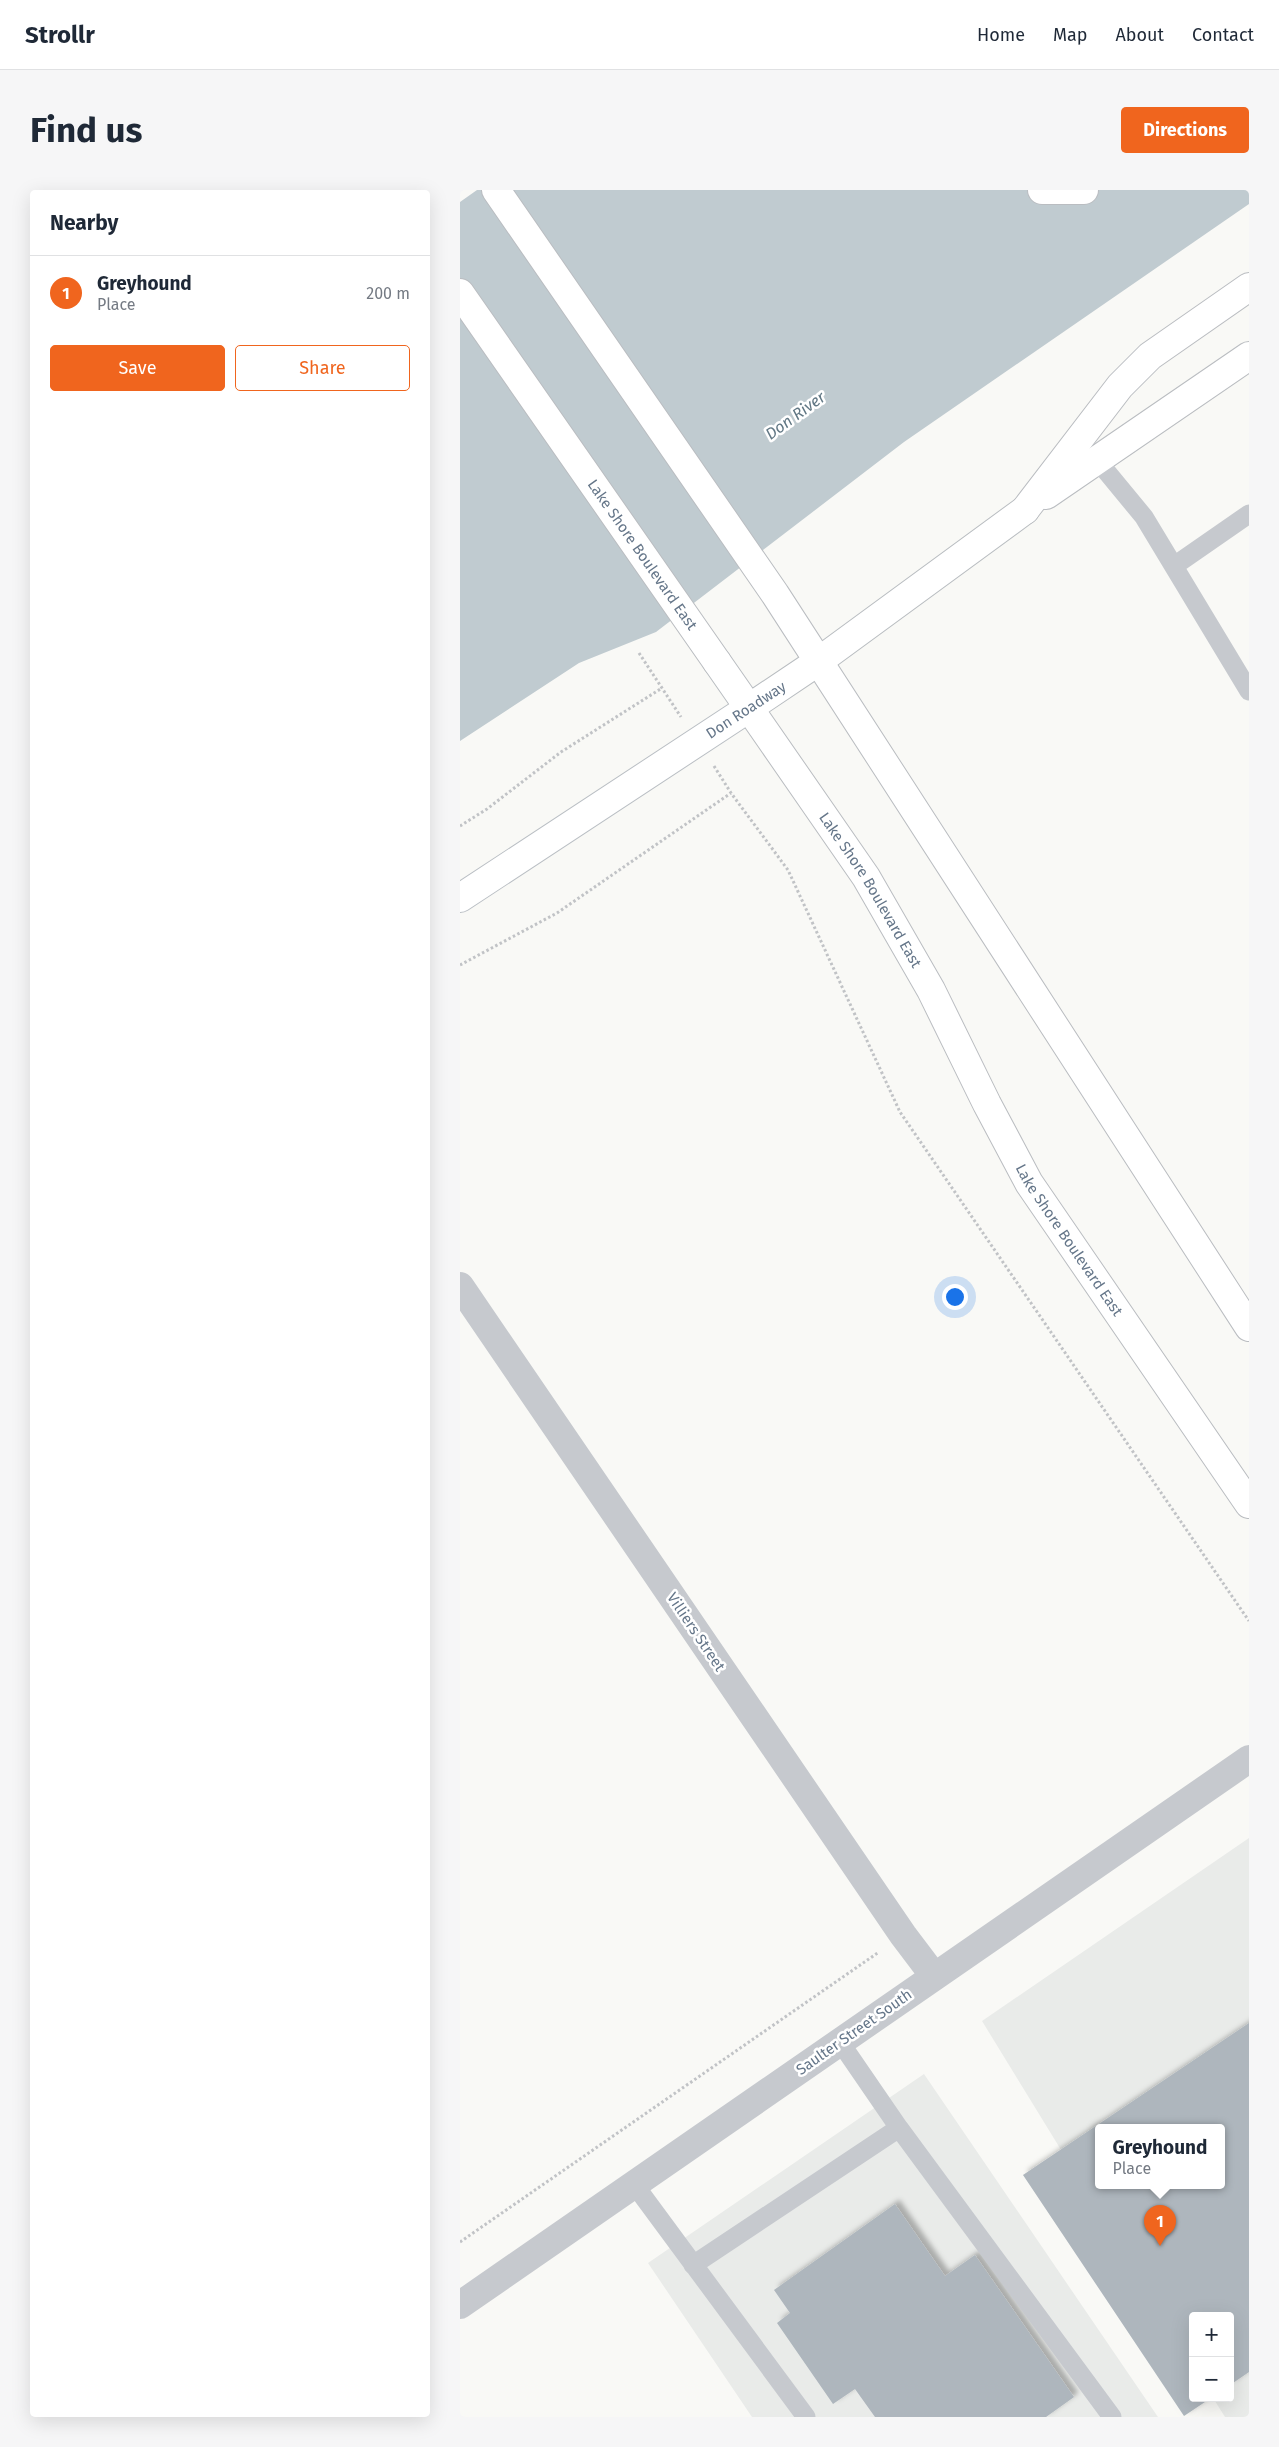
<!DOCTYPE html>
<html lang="en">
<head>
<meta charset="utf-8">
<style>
  :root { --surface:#fff; --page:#f6f6f7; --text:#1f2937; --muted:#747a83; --line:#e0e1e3; --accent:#f0651e }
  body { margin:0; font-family:"Fira Sans",sans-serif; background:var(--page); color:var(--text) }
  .controls { position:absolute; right:15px; bottom:15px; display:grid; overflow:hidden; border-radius:5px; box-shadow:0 5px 20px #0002 }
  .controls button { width:45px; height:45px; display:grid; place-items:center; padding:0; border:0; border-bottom:1px solid var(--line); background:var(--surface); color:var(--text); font:25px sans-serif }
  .you { position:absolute; left:494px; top:1106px; width:18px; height:18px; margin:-12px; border:4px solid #fff; border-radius:50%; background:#1a73e8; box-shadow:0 0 0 8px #1a73e833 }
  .badge { display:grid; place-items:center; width:32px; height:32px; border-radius:50%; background:var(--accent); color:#fff; font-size:16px; font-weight:700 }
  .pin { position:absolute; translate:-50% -41px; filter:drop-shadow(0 1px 2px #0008) }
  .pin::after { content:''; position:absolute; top:26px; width:18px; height:15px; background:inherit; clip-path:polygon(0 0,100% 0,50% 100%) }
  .popup { position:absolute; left:635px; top:1934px; width:130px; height:65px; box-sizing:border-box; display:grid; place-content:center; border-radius:5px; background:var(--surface); filter:drop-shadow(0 1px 4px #0005); font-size:16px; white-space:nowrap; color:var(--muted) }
  .popup b { font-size:19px; color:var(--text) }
  .popup::after { content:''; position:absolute; left:50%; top:100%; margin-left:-10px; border:10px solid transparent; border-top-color:var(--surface) }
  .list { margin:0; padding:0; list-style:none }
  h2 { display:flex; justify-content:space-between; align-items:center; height:65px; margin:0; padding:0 20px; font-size:21px }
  h2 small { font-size:16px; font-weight:400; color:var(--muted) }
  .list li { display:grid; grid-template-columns:32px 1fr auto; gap:15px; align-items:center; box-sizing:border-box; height:75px; padding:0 20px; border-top:1px solid var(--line) }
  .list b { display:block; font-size:19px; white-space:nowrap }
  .list p { margin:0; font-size:16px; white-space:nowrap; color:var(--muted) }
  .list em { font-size:16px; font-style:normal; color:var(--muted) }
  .actions { display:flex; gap:10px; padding:15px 20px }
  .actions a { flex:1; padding:11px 0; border:1px solid var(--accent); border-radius:5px; text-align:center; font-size:18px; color:var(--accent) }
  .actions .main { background:var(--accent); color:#fff }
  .map { position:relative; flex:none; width:789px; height:2227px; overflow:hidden; border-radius:5px }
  header { display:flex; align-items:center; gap:30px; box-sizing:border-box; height:70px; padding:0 25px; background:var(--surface); border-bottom:1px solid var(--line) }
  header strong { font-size:24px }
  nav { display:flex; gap:28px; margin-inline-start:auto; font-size:18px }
  .intro { display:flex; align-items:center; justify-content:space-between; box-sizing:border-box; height:120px; padding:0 30px }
  h1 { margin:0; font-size:35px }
  .button { padding:12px 22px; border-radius:5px; background:var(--accent); color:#fff; font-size:18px; font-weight:700 }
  main { display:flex; gap:30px; padding:0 30px }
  aside { flex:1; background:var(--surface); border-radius:5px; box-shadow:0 5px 20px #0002 }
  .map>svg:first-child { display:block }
</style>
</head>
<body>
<header>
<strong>Strollr</strong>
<nav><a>Home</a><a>Map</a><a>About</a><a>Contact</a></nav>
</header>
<div class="intro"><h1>Find us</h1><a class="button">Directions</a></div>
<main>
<aside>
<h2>Nearby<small></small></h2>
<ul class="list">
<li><span class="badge">1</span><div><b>Greyhound</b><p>Place</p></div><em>200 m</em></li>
</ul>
<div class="actions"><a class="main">Save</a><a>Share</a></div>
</aside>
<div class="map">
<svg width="789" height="2227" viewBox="0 0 789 2227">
  <defs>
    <filter id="shadow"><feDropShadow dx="4.5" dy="-4.5" stdDeviation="2.5" flood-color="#0004"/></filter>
  </defs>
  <rect width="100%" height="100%" fill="#f9f9f6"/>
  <path fill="#e9ebe9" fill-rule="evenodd" d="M789,1648V2227H765L753,2208H770V2126H733V2175L522,1831ZM639,1937H761V1995H639Z
    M464,1884L698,2227H292L188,2073Z"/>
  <path fill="#c0cbd0" d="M17,0H789V14L444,252L196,442L119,473L0,551V12Z"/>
  <path fill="#aeb6bd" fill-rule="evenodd" filter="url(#shadow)" d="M789,1833V2182L770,2195V2126H733V2208H751L724,2226L563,1985ZM639,1937H761V1995H639Z
    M435,2014L485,2086L515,2065L614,2207L586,2227H415L395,2199L373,2214L317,2133L330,2123L314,2100Z"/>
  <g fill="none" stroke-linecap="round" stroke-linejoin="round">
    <g stroke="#babfc4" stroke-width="30">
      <path id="secondary" d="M0,708L289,518"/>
    </g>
    <g stroke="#b9bdc1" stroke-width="30">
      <path id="primary" d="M257,472L289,518L359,471L565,320"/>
    </g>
    <g stroke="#babdc1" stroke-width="30">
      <g id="highway">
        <path d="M36,0L315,404L789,1137"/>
        <path d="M582,0H624"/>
        <path id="s1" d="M0,103L257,472"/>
        <path d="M586,305L789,166"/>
        <path d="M565,320L660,196L690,166L789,97"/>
        <path id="s2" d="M289,518L406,687L471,800L527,914L569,993L789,1314"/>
      </g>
    </g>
    <path stroke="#c1c3c6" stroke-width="3" stroke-dasharray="2.5 2.5" stroke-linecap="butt" d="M179,463L221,527
      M254,576L271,603L328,680L440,922L789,1431
      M0,636L27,619L101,562L202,498
      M0,775L97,723L271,603
      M0,2052L419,1762"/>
    <path stroke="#c6c9ce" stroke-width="19" d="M637,270L684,327L789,501
      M714,376L789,324
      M380,1852L439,1938L652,2227
      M174,1994L346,2227
      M233,2075L439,1938"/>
    <path stroke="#c6c9ce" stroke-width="28" d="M0,1096L443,1745L474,1786
      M0,2115L789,1569"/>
    <use href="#secondary" stroke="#fff" stroke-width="28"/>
    <use href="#primary" stroke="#fff" stroke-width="28"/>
    <use href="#highway" stroke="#fff" stroke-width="28"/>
  </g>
  <g text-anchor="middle" stroke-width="5" stroke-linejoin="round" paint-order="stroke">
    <g font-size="15" fill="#657689" stroke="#fff">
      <text dy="5" stroke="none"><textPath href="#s1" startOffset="319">Lake Shore Boulevard East</textPath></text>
      <text transform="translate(286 520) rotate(-33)" y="5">Don Roadway</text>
      <text dy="5" stroke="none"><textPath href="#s2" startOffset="219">Lake Shore Boulevard East</textPath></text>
      <text dy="5" stroke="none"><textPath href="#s2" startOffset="622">Lake Shore Boulevard East</textPath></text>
      <text transform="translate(236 1442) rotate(56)" y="5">Villiers Street</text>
      <text transform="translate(394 1842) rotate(-35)" y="5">Saulter Street South</text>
    </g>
    <g font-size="16" font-style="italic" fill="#617784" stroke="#fff">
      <text transform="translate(335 225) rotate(-36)" y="6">Don River</text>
    </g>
  </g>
</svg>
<div class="controls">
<button>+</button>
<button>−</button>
</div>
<div class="you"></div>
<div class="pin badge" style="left:700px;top:2056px">1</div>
<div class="popup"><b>Greyhound</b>Place</div>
</div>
</main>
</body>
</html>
